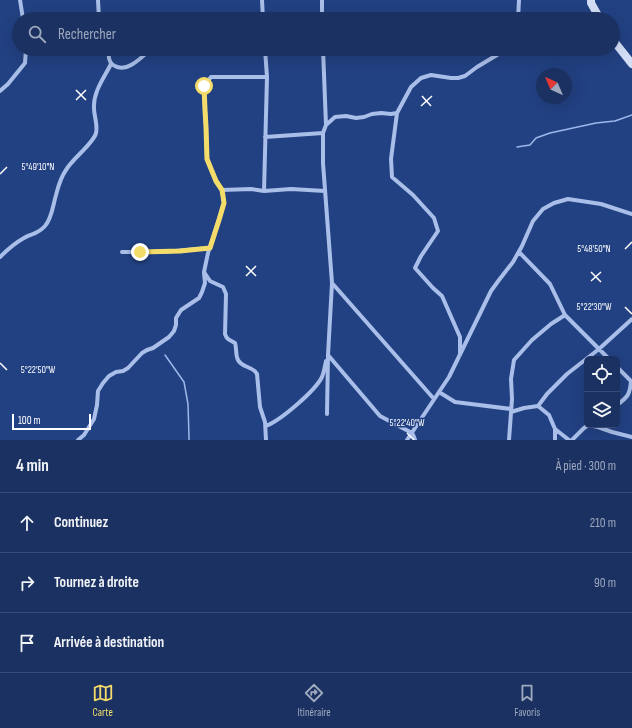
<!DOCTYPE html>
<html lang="fr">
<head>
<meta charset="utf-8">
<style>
  :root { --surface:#1a3162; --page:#273d6b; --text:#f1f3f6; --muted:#9fa9be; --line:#384c77; --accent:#f4dc6b }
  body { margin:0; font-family:"Sofia Sans Condensed",sans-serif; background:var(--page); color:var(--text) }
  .controls { position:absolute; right:12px; bottom:12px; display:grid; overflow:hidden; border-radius:6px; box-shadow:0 4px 16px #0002 }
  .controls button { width:36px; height:36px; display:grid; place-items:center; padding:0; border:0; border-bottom:1px solid var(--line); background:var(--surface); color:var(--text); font:20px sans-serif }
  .compass { position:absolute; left:536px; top:68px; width:36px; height:36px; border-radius:50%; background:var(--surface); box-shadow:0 4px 16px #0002; rotate:316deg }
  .scale { position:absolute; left:12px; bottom:10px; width:79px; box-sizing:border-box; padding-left:4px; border:2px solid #fff; border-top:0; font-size:11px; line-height:14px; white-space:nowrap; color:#fff; -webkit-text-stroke:3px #224182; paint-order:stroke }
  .stop { position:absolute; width:12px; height:12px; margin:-9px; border:3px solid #f4dc6b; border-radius:50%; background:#fff }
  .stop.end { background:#f4dc6b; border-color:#fff; box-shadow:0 1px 4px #0008 }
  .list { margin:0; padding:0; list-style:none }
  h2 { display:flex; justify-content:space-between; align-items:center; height:52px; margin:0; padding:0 16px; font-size:17px }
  h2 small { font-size:13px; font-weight:400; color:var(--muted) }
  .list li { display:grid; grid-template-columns:26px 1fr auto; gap:12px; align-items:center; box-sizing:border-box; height:60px; padding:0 16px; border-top:1px solid var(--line) }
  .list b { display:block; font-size:15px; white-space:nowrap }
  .list em { font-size:13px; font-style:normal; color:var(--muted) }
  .icon { flex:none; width:22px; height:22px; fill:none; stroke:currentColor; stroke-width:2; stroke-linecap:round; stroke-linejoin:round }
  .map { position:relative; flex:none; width:632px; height:440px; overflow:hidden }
  .search { position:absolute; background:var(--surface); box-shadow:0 4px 16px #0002; left:12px; right:12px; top:12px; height:44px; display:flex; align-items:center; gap:10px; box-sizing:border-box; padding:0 14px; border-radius:22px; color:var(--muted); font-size:15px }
  .sheet { height:232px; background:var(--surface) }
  nav { display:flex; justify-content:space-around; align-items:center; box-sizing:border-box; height:56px; border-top:1px solid var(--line); background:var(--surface); font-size:11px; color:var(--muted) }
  nav a { display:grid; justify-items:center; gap:2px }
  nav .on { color:var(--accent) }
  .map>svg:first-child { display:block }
</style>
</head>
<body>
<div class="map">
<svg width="632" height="440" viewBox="0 0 632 440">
  <rect width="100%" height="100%" fill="#224182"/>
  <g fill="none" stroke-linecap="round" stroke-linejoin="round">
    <path stroke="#9cb7e9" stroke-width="1.5" d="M517,147L530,145L536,138L550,133L596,123L615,121L632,115
      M165,355L184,382L188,404L189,437V440"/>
    <path stroke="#a9bee8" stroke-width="4" d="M20,0L23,19
      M98,0L99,19
      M262,0L263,19
      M322,0V19
      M518,19L519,0
      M109,49C108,56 108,63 115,66C127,73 142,57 151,49
      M323,49L326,125
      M0,91L8,84L25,63L26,49
      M265,137L323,133
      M222,190L251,189L264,191L291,189L325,191
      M264,191L267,77L265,49
      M122,252H163L210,248
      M519,252L550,284L565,315L609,359
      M0,257C7,250 15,243 24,238C32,233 37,235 45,226C52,218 53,205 56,195C58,187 61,177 66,170C72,159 94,143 96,133C98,125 94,116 94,108C93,92 104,78 111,64
      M332,283L434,399
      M328,355L380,416L412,433L414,437L415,440
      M460,355V337L442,296L433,288L415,268L421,256L438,231L434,218L413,195L392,177L391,159L397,113L411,87L421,78L431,75L451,78H458L465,76L477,67L507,49
      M617,367L631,381C630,394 628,397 617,405
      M439,392L455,402L511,409
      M538,406L547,394L567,374L599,349L632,319
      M511,412L524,408L538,406L549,415L555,429L569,440
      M327,414L328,355L332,283L323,163V133L326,125L335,117L346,116L356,118L364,117L372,114L381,113L391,114L397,113
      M266,426C281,420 315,391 322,377C324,372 325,366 326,361
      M78,440L84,435L94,419L97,405L98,391L103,383L109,376L116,372L123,371L128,368L142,353L147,350L153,348L169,337L174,331L176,325V318L181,310L199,298L202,292L205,283L204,273
      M266,440L265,422L260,407L257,374C253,366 242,368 238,360C235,354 237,348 235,343C230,340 227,340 225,334L226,294L223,287L210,281L204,272L208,253L219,219L224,203L222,190L216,181L207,159L206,127L205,110L204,86L211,77H267
      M407,440L449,377L491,291L499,280L513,262L522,246L533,221L543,209L554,203L568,199L601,204L632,214
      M509,440L512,399L511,379L514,360L532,340L551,324L565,315
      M555,440V429
      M572,440L584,428L589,425L598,427L612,432L632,437"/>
    <path stroke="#d3def6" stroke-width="8" d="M591,0V3L600,19
      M613,40L632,64"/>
  </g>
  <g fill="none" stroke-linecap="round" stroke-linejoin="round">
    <path stroke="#f4dc6b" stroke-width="5" d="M140,252L180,251L210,248L219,220L224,203L223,196L222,190L216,181L207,159L206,127L205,110L204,86"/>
  </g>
  <path fill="none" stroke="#fff" stroke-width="1.5" d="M76,90L86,100M422,96L431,106M76,100L86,90M421,106L432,96M0,174L7,167M625,249L632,242M246,266L256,276M591,272L601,282M246,276L256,266M591,281L601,272M625,307L632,314M0,363L7,370M407,433L414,440"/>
  <g font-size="10" text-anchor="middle" fill="#fff" stroke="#224182" stroke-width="3" stroke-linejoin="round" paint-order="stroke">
    <text x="38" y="170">5°49'10"N</text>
    <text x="594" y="252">5°48'50"N</text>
    <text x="594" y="310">5°22'30"W</text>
    <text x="38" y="373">5°22'50"W</text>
    <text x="407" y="426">5°22'40"W</text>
  </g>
</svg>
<div class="controls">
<button><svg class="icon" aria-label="locate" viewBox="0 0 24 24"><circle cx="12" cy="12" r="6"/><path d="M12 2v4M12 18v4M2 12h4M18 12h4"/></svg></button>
<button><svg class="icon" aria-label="layers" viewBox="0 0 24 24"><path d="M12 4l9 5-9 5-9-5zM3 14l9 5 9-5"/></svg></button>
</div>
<svg class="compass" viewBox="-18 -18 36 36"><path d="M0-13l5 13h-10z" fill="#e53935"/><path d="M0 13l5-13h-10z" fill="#9fa9be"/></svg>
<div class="scale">100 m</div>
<div class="stop" style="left:204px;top:86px"></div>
<div class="stop end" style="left:140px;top:252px"></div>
<div class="search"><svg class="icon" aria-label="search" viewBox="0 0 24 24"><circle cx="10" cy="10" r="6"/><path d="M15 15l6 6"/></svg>Rechercher</div>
</div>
<section class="sheet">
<h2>4 min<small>À pied · 300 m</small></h2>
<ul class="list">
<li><svg class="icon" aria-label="ahead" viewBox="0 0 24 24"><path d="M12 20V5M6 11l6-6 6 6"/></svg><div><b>Continuez</b></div><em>210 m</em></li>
<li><svg class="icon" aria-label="right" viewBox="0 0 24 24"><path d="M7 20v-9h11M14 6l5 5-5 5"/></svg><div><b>Tournez à droite</b></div><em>90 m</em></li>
<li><svg class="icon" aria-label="arrive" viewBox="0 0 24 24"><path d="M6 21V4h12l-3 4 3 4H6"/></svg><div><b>Arrivée à destination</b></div></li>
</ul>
</section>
<nav>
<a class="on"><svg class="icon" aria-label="map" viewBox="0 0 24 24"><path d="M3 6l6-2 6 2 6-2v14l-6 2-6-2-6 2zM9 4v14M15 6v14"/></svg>Carte</a>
<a><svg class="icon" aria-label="directions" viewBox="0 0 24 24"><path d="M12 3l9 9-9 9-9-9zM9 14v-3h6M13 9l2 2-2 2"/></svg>Itinéraire</a>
<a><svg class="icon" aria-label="saved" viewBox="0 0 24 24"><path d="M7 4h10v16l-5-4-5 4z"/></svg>Favoris</a>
</nav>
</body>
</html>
